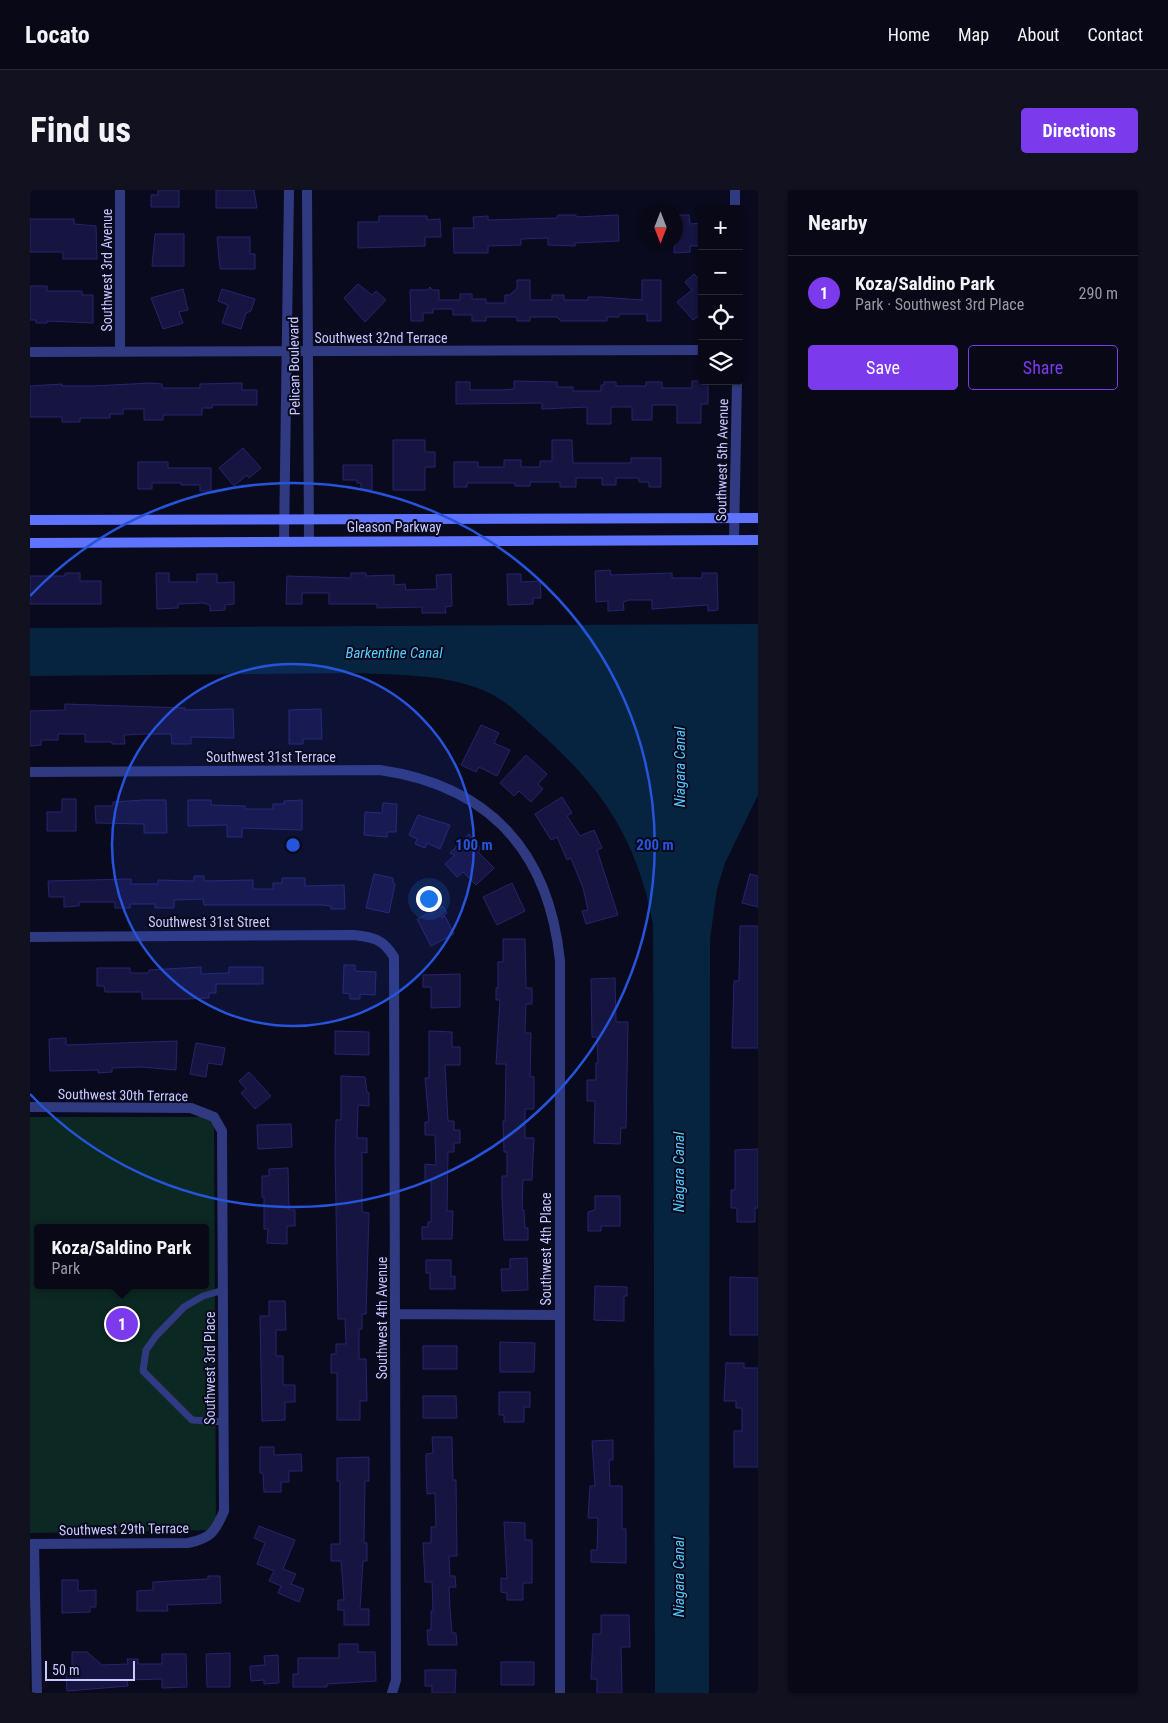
<!DOCTYPE html>
<html lang="en">
<head>
<meta charset="utf-8">
<style>
  :root { --surface:#080816; --page:#11111f; --text:#f1f3f6; --muted:#989aa1; --line:#292935; --accent:#7c3aed }
  body { margin:0; font-family:"Roboto Condensed",sans-serif; background:var(--page); color:var(--text) }
  .controls { position:absolute; right:15px; top:15px; display:grid; overflow:hidden; border-radius:5px; box-shadow:0 1px 4px #0004 }
  .controls button { width:45px; height:45px; display:grid; place-items:center; padding:0; border:0; border-bottom:1px solid var(--line); background:var(--surface); color:var(--text); font:25px sans-serif }
  .compass { position:absolute; left:608px; top:15px; width:45px; height:45px; border-radius:50%; background:var(--surface); box-shadow:0 1px 4px #0004; rotate:180deg }
  .scale { position:absolute; left:15px; bottom:12px; width:90px; box-sizing:border-box; padding-left:5px; border:2px solid #c7c9ff; border-top:0; font-size:14px; line-height:18px; white-space:nowrap; color:#c7c9ff; -webkit-text-stroke:4px #0a0a1e; paint-order:stroke }
  .you { position:absolute; left:398px; top:708px; width:18px; height:18px; margin:-12px; border:4px solid #fff; border-radius:50%; background:#1a73e8; box-shadow:0 0 0 8px #1a73e833 }
  .badge { display:grid; place-items:center; width:32px; height:32px; border-radius:50%; background:var(--accent); color:#fff; font-size:16px; font-weight:700 }
  .pin { position:absolute; translate:-50% -50%; border:2px solid #fff; box-shadow:0 1px 5px #0006 }
  .popup { position:absolute; left:4px; top:1034px; width:175px; height:65px; box-sizing:border-box; display:grid; place-content:center; border-radius:5px; background:var(--surface); filter:drop-shadow(0 1px 4px #0005); font-size:16px; white-space:nowrap; color:var(--muted) }
  .popup b { font-size:19px; color:var(--text) }
  .popup::after { content:''; position:absolute; left:50%; top:100%; margin-left:-10px; border:10px solid transparent; border-top-color:var(--surface) }
  .list { margin:0; padding:0; list-style:none }
  h2 { display:flex; justify-content:space-between; align-items:center; height:65px; margin:0; padding:0 20px; font-size:21px }
  h2 small { font-size:16px; font-weight:400; color:var(--muted) }
  .list li { display:grid; grid-template-columns:32px 1fr auto; gap:15px; align-items:center; box-sizing:border-box; height:75px; padding:0 20px; border-top:1px solid var(--line) }
  .list b { display:block; font-size:19px; white-space:nowrap }
  .list p { margin:0; font-size:16px; white-space:nowrap; color:var(--muted) }
  .list em { font-size:16px; font-style:normal; color:var(--muted) }
  .actions { display:flex; gap:10px; padding:15px 20px }
  .actions a { flex:1; padding:11px 0; border:1px solid var(--accent); border-radius:5px; text-align:center; font-size:18px; color:var(--accent) }
  .actions .main { background:var(--accent); color:#fff }
  .icon { flex:none; width:28px; height:28px; fill:none; stroke:currentColor; stroke-width:2; stroke-linecap:round; stroke-linejoin:round }
  .map { position:relative; flex:none; width:728px; height:1503px; overflow:hidden; border-radius:5px }
  header { display:flex; align-items:center; gap:30px; box-sizing:border-box; height:70px; padding:0 25px; background:var(--surface); border-bottom:1px solid var(--line) }
  header strong { font-size:24px }
  nav { display:flex; gap:28px; margin-inline-start:auto; font-size:18px }
  .intro { display:flex; align-items:center; justify-content:space-between; box-sizing:border-box; height:120px; padding:0 30px }
  h1 { margin:0; font-size:35px }
  .button { padding:12px 22px; border-radius:5px; background:var(--accent); color:#fff; font-size:18px; font-weight:700 }
  main { display:flex; gap:30px; padding:0 30px }
  aside { flex:1; background:var(--surface); border-radius:5px; box-shadow:0 1px 4px #0004 }
  .map>svg:first-child { display:block }
</style>
</head>
<body>
<header>
<strong>Locato</strong>
<nav><a>Home</a><a>Map</a><a>About</a><a>Contact</a></nav>
</header>
<div class="intro"><h1>Find us</h1><a class="button">Directions</a></div>
<main>
<div class="map">
<svg width="728" height="1503" viewBox="0 0 728 1503">
  <rect width="100%" height="100%" fill="#0a0a1e"/>
  <path fill="#0c2823" fill-rule="evenodd" d="M0,927H184L186,1340L0,1343ZM8,1038H176V1095H8Z"/>
  <path fill="#062440" d="M728,434V605L695,673L687,699L680,749L679,1503H625L623,734C607,649 573,599 509,542C492,527 476,510 455,501C416,484 368,485 327,483L0,486V438Z"/>
  <path fill="#161440" stroke="#27246e" d="M128,0H149V17H121V5H128Z
    M186,0H224L227,18H186Z
    M528,25H546V27L588,25L589,51L545,53V56L518,55V48L491,49V55L458,56V63H424L423,38H444L443,27L458,26V30L527,28Z
    M646,25H659L660,34L672,33V56H660V62L644,63Z
    M349,26H397V30L410,29L411,47H395V56L328,58V32H349Z
    M0,29H44V34L66,36L67,69H33V62H0Z
    M125,44H154V76H122Z
    M187,47H220V64H225V79H190Z
    M664,84L672,92V123L663,130L647,112L662,100L655,92Z
    M487,90H500V110H522V105H534V110H558V107H571L612,110V90H631V131H617V124H589V127H577V131H531L527,127H500V131H487V127H456V131H442V125H423V119H403V123H393V131H381L380,100H397L400,97L402,100H409V110H430V104H442V109H456V113H475V105H480L487,98Z
    M328,94L342,105L346,101L356,110L335,132L314,108Z
    M0,96H17V101H52V105H63V133L17,131V133H6V130H0Z
    M153,99L158,120L149,122L153,133L133,139L121,108Z
    M192,99L225,109L221,121L216,123L211,139L192,133L198,115L188,111Z
    M484,191L527,192V197H543V201H571V195H574V192H586V196H616V192H632V198H662V191H678V214H671V233H647V215H622V230H602V217H581V234H557V217L512,219V213L426,214V192H440V200H470L484,199Z
    M121,193L132,194V198H170V194L212,193V200H227V215H182V218H172V225H133V230H114V219H93V224H80V228H50V232H32V227H0V196L32,194V196H62Z
    M363,250H395V262H405V277H395V300H363Z
    M522,250H542L543,273H601V268H631V297H619V292H609V288H586V295H572V288H546V297H530V292H500V296H485V293H437V297H424V272H448V277H474V270H491V277H510V271H522Z
    M213,258L231,278L219,288L217,285L204,296L189,278Z
    M108,272H138V278H181V301H170V295H151V293H122V299H108Z
    M313,275H342V300H331V293H327V290H313Z
    M580,380L581,385L642,383V388H672V383H687L688,420L678,421V415L622,419V410H599L593,412L594,420L578,421V411L566,412L565,381Z
    M35,383H50V391H71V414H0V386H35Z
    M126,383H139V392H167V384H187V393L204,392V414L195,415V420L180,421V415L173,413L148,414V418L127,419Z
    M321,383H336V386L364,385V395L375,394L376,400L407,399L406,385L421,384L422,416L415,417L416,423H392V417L347,418V414H299V403H272V414H256L257,386L321,388Z
    M477,384H491V392L510,391L511,408H503V414L478,415Z
    M35,514L155,518V520L203,519L204,548L161,547V554H142L141,544H115L94,545L95,554H82V552H55V544H28V550H11V555L0,556V521L35,520Z
    M291,519L292,549H273V554H259V520Z
    M451,535L469,543L464,553L480,560L467,586L449,577L446,582L431,575Z
    M496,565L517,584L508,594L513,599L501,612L489,601L484,606L470,593Z
    M532,607L542,623L537,626L550,646L564,640L572,658L567,660L588,725L556,734L552,721L558,720L553,698L541,668L537,670L527,647L521,650L505,624Z
    M32,609H46V641H17V622H32Z
    M114,610H136L137,643H114V634L66,633L65,616H83V612Z
    M158,610H181V615L215,616V619H243V614H254V611L272,610V640L212,638V647H197V635L158,636Z
    M353,613L367,614L366,642H357V647L334,645L335,622L352,623Z
    M388,625L420,635L410,659L397,653L395,658L385,654L387,649L379,645Z
    M439,644L451,658L448,662L464,678L446,695L433,682L427,687L415,674L425,665L420,663Z
    M344,684L363,688V693L365,694L359,723L336,718Z
    M720,684L728,686V717L712,713Z
    M164,686H174V691L223,690V699H243V693H252V688H275V696L314,695L315,719H301V716L292,715H174L173,709L144,710V718H125V714H100V718H85V712H49V716L34,717V707H19L18,691L101,689V694H128V690L164,691Z
    M482,693L495,721L467,735L453,707Z
    M413,716L417,723L411,728L415,726L424,744L401,756L387,729Z
    M710,736H728V858H702L704,791H709Z
    M473,749H495L496,798H502V814H496L495,843H501L500,886L504,887V919H495V948H504L502,990H493L492,1020H494L495,1038H498V1050H474L472,1007V986H477V962H474L473,931H475L476,874H466L470,810H466V798H468V772H473Z
    M314,775H325V781L346,782L345,805L330,804V809H320V804L313,803Z
    M171,777V784L199,783V777H233V794H186V803H179V808L156,809H112V802H75L74,796H67V778H100V783H119V780Z
    M430,784V817L401,818V797H393V785Z
    M585,788L586,832H598L596,938H591L590,954L564,953L565,911H557V890H566V873H568L567,847H562L561,789Z
    M305,841L339,842V865L305,864Z
    M399,841L422,842V857H430V875H415L418,931H424V940H430V953H424V962H418L417,1021H423L422,1049H392V1037H398V1032H401V991H395V974L406,975L405,945H395V932H399L395,888H399Z
    M36,848V855L147,851L146,880L111,877L82,878V882L68,883V880L20,881L19,849Z
    M166,853L195,858L192,875L178,873L176,887L160,884Z
    M219,882L241,906L225,919L211,903L216,899L209,891Z
    M311,886L335,887L337,902L339,903V916L328,915L327,948H337V963L332,962V1022L339,1023L336,1124H332V1139H329V1169H336L337,1211H330V1230H307V1183H301V1164H306V1154H316L315,1129H308L305,962L306,930H311Z
    M261,934L262,957L228,959L227,935Z
    M728,959V1018H725V1032H707V1018H701V1000H705V960Z
    M258,978L259,1020H265V1036H257V1054L237,1053L238,1039H234V1007H232V986H239V979Z
    M565,1006H590V1036H571V1041H558V1022L565,1020Z
    M497,1068L498,1100L472,1101L471,1079H480V1069Z
    M396,1070H421V1087L425,1086V1099H400V1083H396Z
    M700,1087L728,1088V1145H700Z
    M565,1096L597,1097V1106H594V1131L564,1130Z
    M239,1111H255L256,1140H246V1166H253V1195H265V1212H255V1230L232,1231L230,1126H239Z
    M470,1152L505,1153L504,1182H470Z
    M393,1156H427V1179H393Z
    M696,1173H714V1178H728V1277H704V1241H712V1218H706V1211H694Z
    M469,1202H500V1217H494V1232H474V1225H469Z
    M393,1206H426L427,1228H393Z
    M402,1247H422L423,1290H426L427,1366H419L420,1386H425L426,1397H419L420,1420L422,1443H426L427,1455H398L397,1440H401V1421H403L402,1392H395L393,1353H401V1337H406L405,1303L397,1304L396,1277V1264L403,1263Z
    M583,1250V1270H579L580,1296H592V1339H596V1373L561,1372V1360H567L568,1328H558L560,1296H565L562,1251Z
    M230,1257H244V1265L271,1264L272,1281H259V1292H251V1302H234L233,1283H230Z
    M339,1267V1291H335L334,1353H337V1371H333L330,1419H339V1435H314V1420H308V1410H314L311,1371H301V1354H310V1291H307V1268Z
    M474,1332L495,1333V1350H502V1393H493V1410H477V1403L471,1402V1388L477,1389Z
    M229,1336L265,1350L253,1379L266,1384L261,1394L274,1399L269,1412L248,1403L251,1396L239,1391L244,1381L227,1374L235,1353L224,1348Z
    M178,1386H190L191,1413L137,1415L138,1421H107V1401L123,1400V1392L178,1389Z
    M32,1390H48V1401L66,1400V1417H60V1422L32,1423Z
    M571,1425H599L600,1457H591L592,1503H567V1489H561L563,1444H571Z
    M309,1454H328V1462H345L346,1491L297,1494V1497H263V1484H268V1468H309Z
    M42,1462H57L72,1475L98,1474L97,1469H108V1474H132V1464H156L157,1497L132,1498V1489L97,1490L98,1496L37,1501L36,1482H42Z
    M200,1463V1497H177L176,1464Z
    M248,1465L249,1493L234,1494V1490L221,1491L220,1476L235,1475L234,1466Z
    M471,1472H504V1495H471Z
    M395,1480H426L425,1503H402V1496H395Z"/>
  <g fill="none" stroke-linecap="round" stroke-linejoin="round">
    <path stroke="#303a81" stroke-width="7" d="M194,1100L173,1106L154,1117L126,1146L116,1160L113,1181L162,1230L194,1232"/>
    <path stroke="#303a81" stroke-width="10" d="M90,0V161
      M705,0V19
      M0,162L672,160
      M704,350L707,191
      M0,582L350,580C460,596 519,662 530,771V1503
      M0,747L324,745C343,747 353,749 364,767L366,1490L362,1503
      M0,917L161,918L184,927L192,941L194,1321C185,1342 181,1348 158,1353L0,1354
      M366,1124L530,1125
      M4,1354L7,1503"/>
    <path stroke="#303a81" stroke-width="10" d="M277,0L279,351
      M254,351L259,0"/>
    <path stroke="#5e73ff" stroke-width="10" d="M0,330L728,328
      M0,353L728,350"/>
  </g>
  <circle cx="263" cy="655" r="181" fill="#2654da" fill-opacity=".12"/>
  <g fill="none" stroke="#2654da" stroke-width="2.5">
    <circle cx="263" cy="655" r="181"/>
    <path d="M0 406A362 362 0 1 1 0 904"/>
  </g>
  <g text-anchor="middle" stroke-width="4" stroke-linejoin="round" paint-order="stroke">
    <g font-size="14" fill="#c7c9ff" stroke="#0a0a1e">
      <text transform="translate(77 80) rotate(-90)" y="5">Southwest 3rd Avenue</text>
      <text x="351" y="153">Southwest 32nd Terrace</text>
      <text transform="translate(264 176) rotate(-91)" y="5">Pelican Boulevard</text>
      <text transform="translate(692 270) rotate(-89)" y="5">Southwest 5th Avenue</text>
      <text x="364" y="342">Gleason Parkway</text>
      <text x="241" y="572">Southwest 31st Terrace</text>
      <text x="179" y="737">Southwest 31st Street</text>
      <text transform="translate(93 905) rotate(1)" y="5">Southwest 30th Terrace</text>
      <text transform="translate(516 1059) rotate(-90)" y="5">Southwest 4th Place</text>
      <text transform="translate(352 1128) rotate(-90)" y="5">Southwest 4th Avenue</text>
      <text transform="translate(180 1178) rotate(-90)" y="5">Southwest 3rd Place</text>
      <text transform="translate(94 1339) rotate(-1)" y="5">Southwest 29th Terrace</text>
    </g>
    <g font-size="15" font-style="italic" fill="#55cbff" stroke="#0a0a1e">
      <text x="364" y="468">Barkentine Canal</text>
      <text transform="translate(650 577) rotate(-90)" y="5">Niagara Canal</text>
      <text transform="translate(649 982) rotate(-90)" y="5">Niagara Canal</text>
      <text transform="translate(649 1387) rotate(-90)" y="5">Niagara Canal</text>
    </g>
  </g>
  <circle cx="263" cy="655" r="8" fill="#2654da" stroke="#0a0a1e" stroke-width="2.5"/>
  <g font-size="15" text-anchor="middle" font-weight="bold" fill="#2654da" stroke="#0a0a1e" stroke-width="4" stroke-linejoin="round" paint-order="stroke">
    <text x="444" y="660">100 m</text>
    <text x="625" y="660">200 m</text>
  </g>
</svg>
<div class="controls">
<button>+</button>
<button>−</button>
<button><svg class="icon" aria-label="locate" viewBox="0 0 24 24"><circle cx="12" cy="12" r="6"/><path d="M12 2v4M12 18v4M2 12h4M18 12h4"/></svg></button>
<button><svg class="icon" aria-label="layers" viewBox="0 0 24 24"><path d="M12 4l9 5-9 5-9-5zM3 14l9 5 9-5"/></svg></button>
</div>
<svg class="compass" viewBox="-18 -18 36 36"><path d="M0-13l5 13h-10z" fill="#e53935"/><path d="M0 13l5-13h-10z" fill="#989aa1"/></svg>
<div class="scale">50 m</div>
<div class="you"></div>
<div class="pin badge" style="left:92px;top:1134px">1</div>
<div class="popup"><b>Koza/Saldino Park</b>Park</div>
</div>
<aside>
<h2>Nearby<small></small></h2>
<ul class="list">
<li><span class="badge">1</span><div><b>Koza/Saldino Park</b><p>Park · Southwest 3rd Place</p></div><em>290 m</em></li>
</ul>
<div class="actions"><a class="main">Save</a><a>Share</a></div>
</aside>
</main>
</body>
</html>
